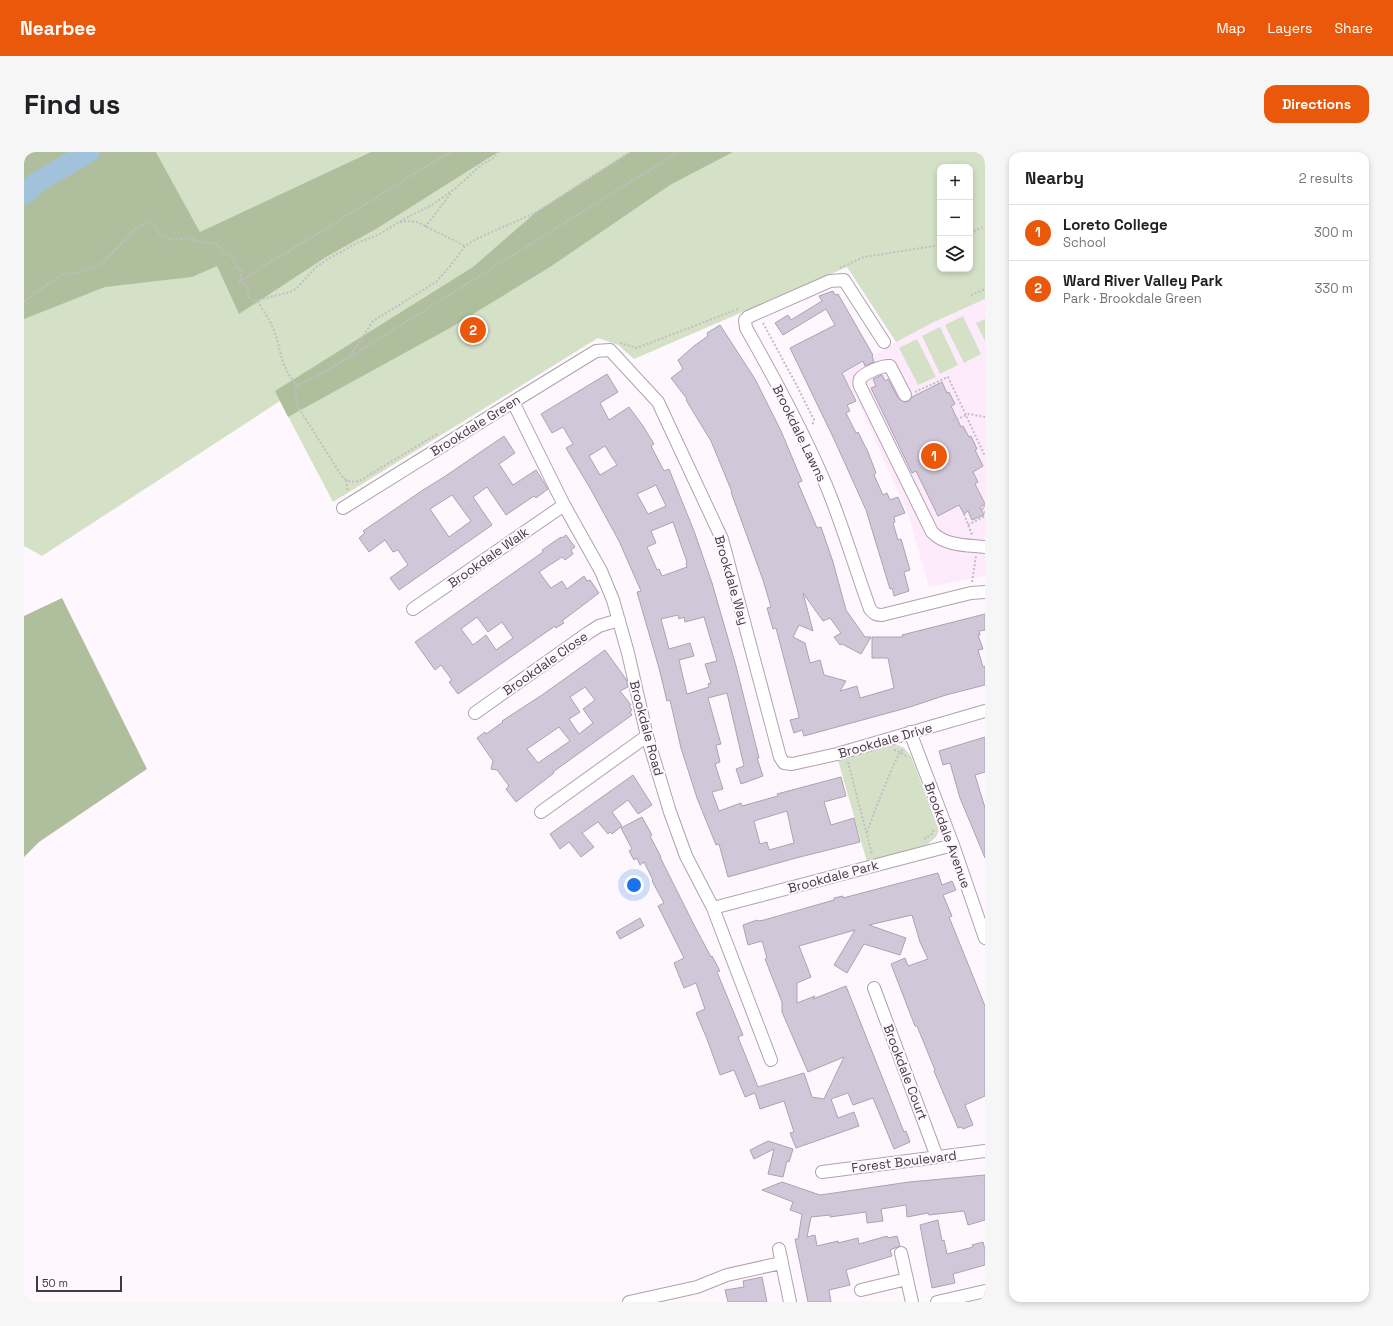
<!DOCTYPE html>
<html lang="en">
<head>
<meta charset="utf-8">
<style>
  :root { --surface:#fff; --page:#f6f6f6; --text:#202124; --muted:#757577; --line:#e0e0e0; --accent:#ea580c }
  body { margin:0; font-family:"Space Grotesk",sans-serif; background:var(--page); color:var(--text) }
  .controls { position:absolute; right:12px; top:12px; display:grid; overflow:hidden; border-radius:8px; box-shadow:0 2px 6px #0003 }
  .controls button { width:36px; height:36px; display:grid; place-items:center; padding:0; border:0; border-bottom:1px solid var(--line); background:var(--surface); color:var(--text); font:20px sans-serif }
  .scale { position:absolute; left:12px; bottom:10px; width:86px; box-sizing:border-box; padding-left:4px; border:2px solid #403a40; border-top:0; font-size:11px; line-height:14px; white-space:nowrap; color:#403a40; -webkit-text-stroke:3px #fef8fe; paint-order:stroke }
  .you { position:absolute; left:610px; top:733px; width:14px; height:14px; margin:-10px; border:3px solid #fff; border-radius:50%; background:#1a73e8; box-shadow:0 0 0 6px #1a73e833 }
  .badge { display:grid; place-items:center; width:26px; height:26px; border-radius:50%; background:var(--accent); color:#fff; font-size:13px; font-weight:700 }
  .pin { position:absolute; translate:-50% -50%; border:2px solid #fff; box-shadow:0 1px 4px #0006 }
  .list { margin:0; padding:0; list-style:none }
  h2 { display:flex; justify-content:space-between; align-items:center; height:52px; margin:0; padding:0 16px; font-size:17px }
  h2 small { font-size:13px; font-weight:400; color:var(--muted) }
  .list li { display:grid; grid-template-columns:26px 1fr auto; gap:12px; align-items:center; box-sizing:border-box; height:56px; padding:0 16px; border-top:1px solid var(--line) }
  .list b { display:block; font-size:15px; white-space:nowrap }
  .list p { margin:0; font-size:13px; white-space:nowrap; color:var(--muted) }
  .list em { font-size:13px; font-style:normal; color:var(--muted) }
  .icon { flex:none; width:22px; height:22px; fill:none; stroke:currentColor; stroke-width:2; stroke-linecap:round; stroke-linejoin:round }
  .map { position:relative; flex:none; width:961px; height:1150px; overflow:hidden; border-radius:12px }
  header { display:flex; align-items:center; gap:24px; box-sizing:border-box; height:56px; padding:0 20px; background:var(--accent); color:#fff }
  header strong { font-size:19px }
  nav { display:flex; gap:22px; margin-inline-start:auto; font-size:14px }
  .intro { display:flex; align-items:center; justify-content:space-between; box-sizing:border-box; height:96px; padding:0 24px }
  h1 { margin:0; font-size:28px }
  .button { padding:10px 18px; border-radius:12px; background:var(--accent); color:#fff; font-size:14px; font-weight:700 }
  main { display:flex; gap:24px; padding:0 24px }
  aside { flex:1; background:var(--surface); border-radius:12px; box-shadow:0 2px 6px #0003 }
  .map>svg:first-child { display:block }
</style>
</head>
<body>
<header>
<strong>Nearbee</strong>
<nav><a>Map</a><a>Layers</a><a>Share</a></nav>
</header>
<div class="intro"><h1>Find us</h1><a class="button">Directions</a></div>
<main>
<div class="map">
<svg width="961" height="1150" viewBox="0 0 961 1150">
  <rect width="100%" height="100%" fill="#fef8fe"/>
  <path fill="#fdebfc" d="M961,147V424L905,435L884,362L833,247L819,222L872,190L910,170Z"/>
  <path fill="#d4e1c7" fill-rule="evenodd" d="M132,0H961V147L910,170L872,190L823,115L610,207L594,193L574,186L309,350L256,249L18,404L0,394V163L176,80ZM916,15H946V117H916Z
    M939,164L957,202L940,211L921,173Z
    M961,167V189L952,171Z
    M916,175L934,213L916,222L898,184Z
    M893,187L912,225L894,233L875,196Z
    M871,592L880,596L887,604L915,678L912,685L903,693L843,710L814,608Z"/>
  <path fill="#afbf9e" d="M0,0H132L176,80L347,0H474L352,77L302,105L215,162L193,114L168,125L81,135L0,167Z
    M606,0H709L646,33L526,115L426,176L264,265L251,239L449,115L511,61Z
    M38,446L123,617L15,690L0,705V464Z"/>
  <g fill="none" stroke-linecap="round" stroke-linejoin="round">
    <path stroke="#a1c2da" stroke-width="21" d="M0,42L12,31L65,0"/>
  </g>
  <path fill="#d0c7d9" stroke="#aba2b4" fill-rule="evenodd" d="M809,139L811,143L814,142L849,203L848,204L850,210L841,214L839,209L818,221L832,249L823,253L826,259L822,261L832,281L834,280L844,300L852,321L850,323L859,343L863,341L866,348L874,345L881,361L870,365L871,370L869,371L874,388L877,387L886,418L880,420L885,439L870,444L868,436L866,437L842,358L809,285L766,196L811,173L802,157L759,183L751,171L764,163L767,168L798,149L795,144Z
    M696,173L731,227L757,279L778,329L774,331L793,376L797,375L809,410L822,458L841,485H847L837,502L818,492L816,493L810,485L817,481L806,466L799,469L779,441L789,479L775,473L769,485L781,491L786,511L796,508L800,523L822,529L816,539L833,534L836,546L857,540L870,536L864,506H848V485H879L878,483L961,462V478L955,479L956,483H954L959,497L954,498L959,515L961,514V533L922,543L886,555L780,584L778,578L770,581L766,568L775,566L774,560L752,476L749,477L743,456L747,455L739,428L707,340H708L687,289L662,248L663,247L647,226L659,217L654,208L670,194L684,184L683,181Z
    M583,222L594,240L576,251L585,268L605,255L619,274L630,292L627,294L640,319L645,317L670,379L688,431L712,514L735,606H733L739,624L717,632L712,617L720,614L703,541L684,546L697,592L692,593L696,610L691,612L699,637L688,640L695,659L717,651L718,654L754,644L753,642L817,625L822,644L800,650L807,673L830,666L836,690L772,706L704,725L695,692L692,693L673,646L657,596L646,548L643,549L635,516L613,440L617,439L595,389L566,336L542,296L549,292L539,275L528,281L517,262ZM581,294L593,313L576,323L565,304ZM632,333L642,354L624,362L613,342ZM649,370L663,410L662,411L663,415L638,424L635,417L633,418L623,395L632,391L627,379ZM654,463L655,467L660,465L661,470L680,465L693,509L681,512L687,531L684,532L685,535L663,542L655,508L670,504L666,491L645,497L637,467ZM763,659L770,691L745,698L743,690L736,692L730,669Z
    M858,223L861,229L864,227L874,246L880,250L885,249L888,245L918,230L923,241L925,240L931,252L927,254L937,275L939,274L945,285L947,284L953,297L951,298L959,314L949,320L954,330L951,332L961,352L956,355L960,363L948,368L944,359L940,362L935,353L914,364L892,319L888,321L847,236L852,234L849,227Z
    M480,284L491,301L475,312L489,333L512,318L524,337L512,346L510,344L482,363L463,335L449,345L468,373L375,438L366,426L384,413L374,398L369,400L361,388L345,400L335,386L341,381L339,379L399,338L420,325ZM428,343L447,369L425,385L406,357Z
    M542,383L551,395L547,398L549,402L541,408L538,405L515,420L527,436L538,429L543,437L560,424L563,429L566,428L575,441L538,469L540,471L532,476L531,474L434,542L425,530L428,528L417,513L411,518L391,490L519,400L518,398L537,385L538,386ZM453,465L464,480L478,470L489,486L472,498L462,483L449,493L437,477Z
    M581,498L602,527L604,535L596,539L607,553L605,554L608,558L606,560L608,563L529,620L530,621L492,650L482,637L485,634L473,618L467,617L469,609L453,586L461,580L462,582L479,570L478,569L518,543ZM561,535L571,548L559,557L569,571L555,582L545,567L556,560L546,545ZM535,575L546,589L514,611L503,597Z
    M961,585V620L951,623L961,656V706L936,646L926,611L919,613L915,599Z
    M609,623L628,653L614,662L604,648L588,660L598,674L588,682L586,680L584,682L574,670L558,681L570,695L557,705L545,690L536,697L526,682Z
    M618,665L628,683L626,684L637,705H636L670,773L687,805L688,804L696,819L693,820L719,883L714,885L734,935L780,921L788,945L800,947L820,905L784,920L758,860V850L741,807L743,806L738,789L724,793L719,773L733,768L734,769L740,768L810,748V746L819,744V746L914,721L918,733L928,729L932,738L919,743L928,764L925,765L961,854V944L941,953L949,973L939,977L938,975L934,976L910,919L911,918L893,874H891L867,812L881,806L884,814L904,807L896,790L888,763L845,773L882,786L876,803L840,792L823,821L810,813L831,778L775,794L787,825L773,831V851L791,844L789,847L822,834L880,980L882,979L886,990L870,997L849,946L829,953L824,941L807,947L814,966L830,960L835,974L772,996L766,981L770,980L760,949L736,957L731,941L721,945L710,918L696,923L683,887L672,861L681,857L672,831L660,836L650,811L660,806L634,754L640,751L628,729L629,728L620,710L616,713L613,706L610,708L605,699L608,697L597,676Z
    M616,766L620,774L596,787L592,780Z
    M744,989L769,997L765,1010L763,1009L759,1025L744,1022L750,997L730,1007L726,998Z
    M961,1023V1068L944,1073L940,1059L905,1063L904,1061L883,1065L882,1053L857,1057L859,1069L843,1071L842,1060L806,1065V1063L787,1065L783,1085L791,1083L793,1094L814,1089V1091L834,1086L835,1092L863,1084L864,1086L873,1084L876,1094L866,1098L868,1104L822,1118L826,1133L805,1138L807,1150H784L771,1087H774L778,1062L766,1058L769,1050L738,1038L758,1030L796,1043L885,1030Z
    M914,1068L918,1089L920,1088L923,1102L949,1095L948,1093L959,1090L961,1098V1113L929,1122L931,1131L908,1136L896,1073Z
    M738,1125L743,1150H704L701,1138L720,1135L719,1129Z"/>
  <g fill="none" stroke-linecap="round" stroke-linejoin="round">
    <g stroke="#b0a1af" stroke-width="14">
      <path id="minor" d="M860,190L820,128L806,129L724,165L721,168L722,176C751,227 779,279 802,333C819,374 831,416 846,457C850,462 852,463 858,463L947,441L961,440
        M881,243L866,214C859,213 840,221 836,227C835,230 835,231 836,234L908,380C921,394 943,393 961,395
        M489,250L540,353L577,419L589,448L604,501L623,584L646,660L662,704L689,756L747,908
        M319,356L489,250L572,199L586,198L634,250L698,387L756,605L760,611L768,612L813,602L961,559
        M389,457L540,353
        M451,561L564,481L575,474L595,468
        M886,580L929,693L961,786
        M517,660L623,584
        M689,756L929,693
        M850,836L913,1005
        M798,1020L961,999
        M755,1097L766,1150
        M877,1101L888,1150
        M837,1138L883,1127
        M605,1150L673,1135L703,1123L757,1111
        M913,1150L961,1139"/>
    </g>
    <path stroke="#c3bdc3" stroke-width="2" stroke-dasharray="2 2" stroke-linecap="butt" d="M376,70L384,69L393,70L441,94
      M401,75L428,40
      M946,81L961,74
      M816,116L840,105L916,93
      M216,129L426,0
      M947,143L961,137
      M234,149C238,158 245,166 248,174C253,184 255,196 258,207C261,217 267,226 273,234
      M0,150C11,139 26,133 37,122L55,121L77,112L110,78L126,69L138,84L147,88L166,86L173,89L192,92L201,102L209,105L211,114L218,119L215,130L224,136C223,142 224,146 230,149L266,140L272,137L291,116L304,107L333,91L356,82L380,67L408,53L432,36L457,13L468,7L475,0
      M739,171L773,234L790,268L788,274
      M596,191L613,196L714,157
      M326,204L349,169L412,130L427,113L441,94L452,87L511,61L606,0
      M891,240L924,225L961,304
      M929,269L945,262L961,265
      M413,282L337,328C329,331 323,330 317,323L276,258L273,251L271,238L277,232L287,227L326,205L654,0
      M322,328L324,339
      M961,354L958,355L961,361
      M940,362L948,383
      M944,373L961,364
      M948,430L952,404
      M870,598L876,600L882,604
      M824,610L848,702
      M843,680C850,661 857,642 865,624C869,614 873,604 880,596
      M900,687L908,682L910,677"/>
    <use href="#minor" stroke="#fff" stroke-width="12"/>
  </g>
  <g text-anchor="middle" stroke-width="4" stroke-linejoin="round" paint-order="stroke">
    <g font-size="13" fill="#403a40" stroke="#fef8fe">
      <text transform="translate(451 273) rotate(-32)" y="5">Brookdale Green</text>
      <text transform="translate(776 281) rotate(64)" y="5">Brookdale Lawns</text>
      <text transform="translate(464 405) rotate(-35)" y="5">Brookdale Walk</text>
      <text transform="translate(708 428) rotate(74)" y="5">Brookdale Way</text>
      <text transform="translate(521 511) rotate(-35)" y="5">Brookdale Close</text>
      <text transform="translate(623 576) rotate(75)" y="5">Brookdale Road</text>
      <text transform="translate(861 588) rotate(-16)" y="5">Brookdale Drive</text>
      <text transform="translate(924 683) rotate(70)" y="5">Brookdale Avenue</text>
      <text transform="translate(809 724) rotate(-15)" y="5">Brookdale Park</text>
      <text transform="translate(882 920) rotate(69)" y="5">Brookdale Court</text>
      <text transform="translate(880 1009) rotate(-7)" y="5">Forest Boulevard</text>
    </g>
  </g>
</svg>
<div class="controls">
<button>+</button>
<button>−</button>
<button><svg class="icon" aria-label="layers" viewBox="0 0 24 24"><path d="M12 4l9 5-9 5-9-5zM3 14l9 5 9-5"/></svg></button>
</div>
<div class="scale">50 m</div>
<div class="you"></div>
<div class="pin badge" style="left:910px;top:304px">1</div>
<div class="pin badge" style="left:449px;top:178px">2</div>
</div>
<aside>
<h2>Nearby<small>2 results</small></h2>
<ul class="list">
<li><span class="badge">1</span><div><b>Loreto College</b><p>School</p></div><em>300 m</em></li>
<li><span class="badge">2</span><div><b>Ward River Valley Park</b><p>Park · Brookdale Green</p></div><em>330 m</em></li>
</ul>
</aside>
</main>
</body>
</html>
